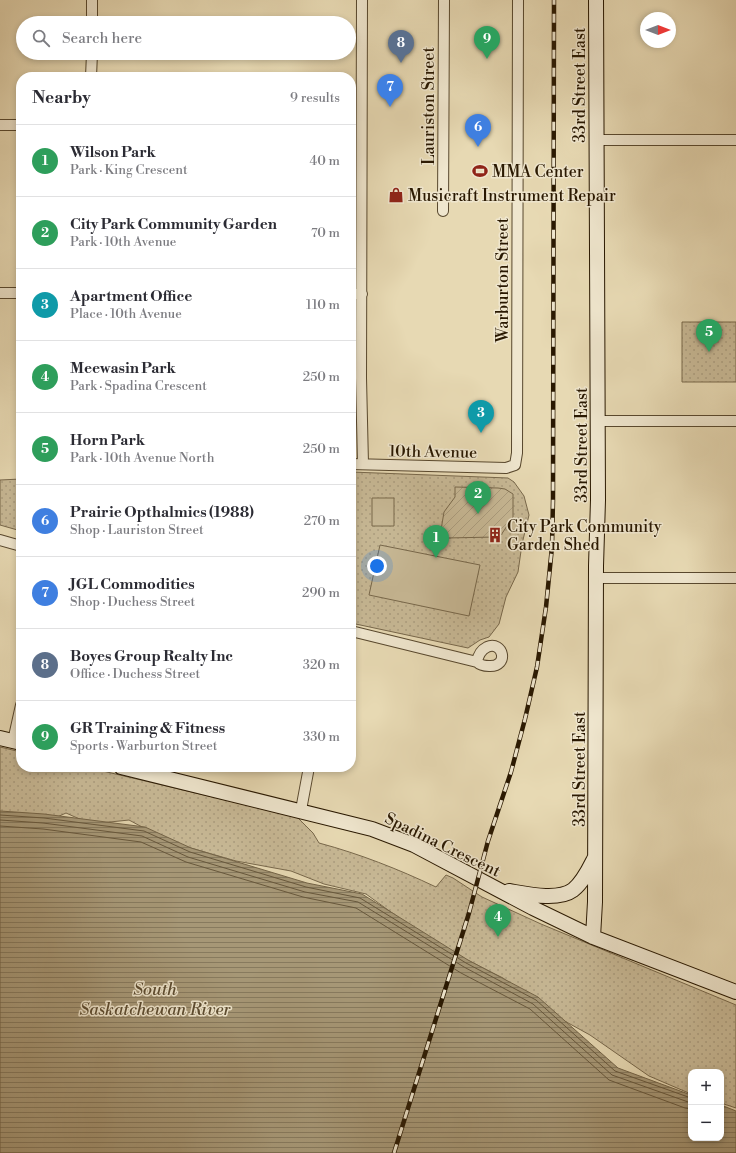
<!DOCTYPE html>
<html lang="en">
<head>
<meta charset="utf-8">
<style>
  :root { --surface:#fff; --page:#f2f2f3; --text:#2b2b33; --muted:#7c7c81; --line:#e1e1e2; --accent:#8f2418 }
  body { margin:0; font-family:"Libre Bodoni",serif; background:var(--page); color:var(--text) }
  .controls { position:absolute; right:12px; bottom:12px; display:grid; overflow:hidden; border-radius:8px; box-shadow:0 2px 6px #0003 }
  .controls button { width:36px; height:36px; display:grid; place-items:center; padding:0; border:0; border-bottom:1px solid var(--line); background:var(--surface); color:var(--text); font:20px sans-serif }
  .compass { position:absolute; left:640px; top:12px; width:36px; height:36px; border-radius:50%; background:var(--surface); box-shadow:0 2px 6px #0003; rotate:90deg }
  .you { position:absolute; left:377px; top:566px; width:14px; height:14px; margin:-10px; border:3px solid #fff; border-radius:50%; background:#1a73e8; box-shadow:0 0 0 6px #1a73e833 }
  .badge { display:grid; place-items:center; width:26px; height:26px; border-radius:50%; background:var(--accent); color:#fff; font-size:13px; font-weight:700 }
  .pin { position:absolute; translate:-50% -33px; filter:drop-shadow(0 1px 2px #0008) }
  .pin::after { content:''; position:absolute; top:21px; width:14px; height:12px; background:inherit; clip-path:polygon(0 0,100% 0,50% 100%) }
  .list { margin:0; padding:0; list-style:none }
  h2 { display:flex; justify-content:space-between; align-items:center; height:52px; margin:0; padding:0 16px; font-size:17px }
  h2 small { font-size:13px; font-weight:400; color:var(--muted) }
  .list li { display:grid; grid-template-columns:26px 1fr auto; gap:12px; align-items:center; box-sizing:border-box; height:72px; padding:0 16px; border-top:1px solid var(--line) }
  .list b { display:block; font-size:15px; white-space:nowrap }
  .list p { margin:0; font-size:13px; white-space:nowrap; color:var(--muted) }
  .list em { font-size:13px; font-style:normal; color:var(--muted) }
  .icon { flex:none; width:22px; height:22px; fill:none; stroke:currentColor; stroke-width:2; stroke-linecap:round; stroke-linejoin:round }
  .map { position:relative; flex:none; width:736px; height:1153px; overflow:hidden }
  .search { position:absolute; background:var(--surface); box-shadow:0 2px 6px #0003; left:16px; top:16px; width:340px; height:44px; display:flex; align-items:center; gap:10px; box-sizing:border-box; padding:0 14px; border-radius:22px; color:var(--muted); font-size:15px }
  .panel { position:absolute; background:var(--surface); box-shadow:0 2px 6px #0003; left:16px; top:72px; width:340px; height:700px; border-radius:16px }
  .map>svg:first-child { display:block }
</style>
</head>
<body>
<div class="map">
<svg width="736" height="1153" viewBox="0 0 736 1153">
  <defs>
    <pattern id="park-dots" width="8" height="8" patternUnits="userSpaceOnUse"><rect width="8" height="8" fill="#c7b895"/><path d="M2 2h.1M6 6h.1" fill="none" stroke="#ab9d7f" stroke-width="1.8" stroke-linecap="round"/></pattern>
    <pattern id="garden-furrows" width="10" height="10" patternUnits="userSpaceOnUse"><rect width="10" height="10" fill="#c7b895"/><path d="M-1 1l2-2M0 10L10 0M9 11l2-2" fill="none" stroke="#ab9d7f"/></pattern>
    <pattern id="water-rules" width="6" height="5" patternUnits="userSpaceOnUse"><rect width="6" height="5" fill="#a69776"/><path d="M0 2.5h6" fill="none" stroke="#877a5e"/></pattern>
  </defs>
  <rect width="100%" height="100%" fill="#e7d9b3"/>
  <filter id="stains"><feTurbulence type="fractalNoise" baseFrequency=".005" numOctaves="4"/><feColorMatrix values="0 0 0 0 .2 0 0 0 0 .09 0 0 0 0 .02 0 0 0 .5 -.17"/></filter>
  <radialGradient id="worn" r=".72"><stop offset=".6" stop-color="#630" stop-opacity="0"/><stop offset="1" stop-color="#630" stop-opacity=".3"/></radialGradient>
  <path fill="url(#park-dots)" stroke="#78684b" d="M682,322H736V382H682Z
    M351,472L508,478L514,482L524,496L529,515L522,544L518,572L506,597L499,624L489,637L480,640L468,648L351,623Z
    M21,479V531L0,525V480Z
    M0,747L21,752V767H86L297,817L313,833L319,843C360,854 398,869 436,887L446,875L453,878L482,897L541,924L736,1005V1108L721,1103V1072H691V1094L649,1076L590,1035L541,1008L503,978L467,960L406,923L366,894L324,884L291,871L236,861L170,842L129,820L91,824L66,813L46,822L0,816Z"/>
  <path fill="url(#garden-furrows)" stroke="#78684b" d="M455,487L498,488L505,489L513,494V517L501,535L496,537L446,538L441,531L442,524L444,512L455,497Z"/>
  <path fill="#c7b895" stroke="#78684b" d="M372,498H394V526H372Z
    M380,545L480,565L469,616L369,595Z"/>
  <path fill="url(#water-rules)" stroke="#746447" d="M0,811L44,814L145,827L191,848L307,883L362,894L468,960L538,997L618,1068L691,1095V1138H721V1105L736,1111V1153H0Z"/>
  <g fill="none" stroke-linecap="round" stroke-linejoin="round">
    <path stroke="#68583c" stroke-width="1" d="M0,815L44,818L144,831L190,852L306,887L360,898L466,963L536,1000L615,1071L691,1098
      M0,820L43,823L142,836L188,857L305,892L358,902L464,967L533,1004L612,1075L691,1103
      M0,826L43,829L141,842L186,862L303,897L356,908L461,973L530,1009L609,1080L685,1108L691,1109"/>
    <g stroke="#58482e" stroke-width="12">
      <path id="street" d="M92,0V23
        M362,0L361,378L363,464
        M91,77L92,53
        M0,125H21
        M596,140H736
        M443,211L444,0
        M0,293H21
        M351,294H362
        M598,421H736
        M351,464L506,468L515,465L517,453L518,0
        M0,540L21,546
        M596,578H736
        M351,631L477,662C480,665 484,666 489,666C510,667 503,640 487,647C481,650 478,655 477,662
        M13,741L21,705
        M301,810L309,767"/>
    </g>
    <g stroke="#291801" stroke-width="16">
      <path id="secondary" d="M0,738L21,743
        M121,767L372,829L414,845L533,908L593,937L736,992
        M509,891C527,894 558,901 573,890C583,882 589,869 594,859
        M593,937L595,902L596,566L598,500L596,0"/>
    </g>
    <use href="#street" stroke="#efe6ce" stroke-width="10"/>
    <use href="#secondary" stroke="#efe6ce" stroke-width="14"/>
    <g stroke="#291801" stroke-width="4.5">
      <path id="rail" d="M394,1153L469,913L488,841L511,772L525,719L537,667L546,607L552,547L553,500L554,0"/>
    </g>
    <use href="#rail" stroke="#efe6ce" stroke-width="3" stroke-dasharray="9" stroke-linecap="butt"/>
  </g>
  <defs>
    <g id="stadium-bare" transform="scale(1.2)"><path d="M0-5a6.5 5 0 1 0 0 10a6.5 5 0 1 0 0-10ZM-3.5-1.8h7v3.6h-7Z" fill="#8f2418" stroke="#efe6ce" stroke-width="2.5" paint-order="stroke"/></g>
    <g id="shop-bare" transform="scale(1.2)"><path d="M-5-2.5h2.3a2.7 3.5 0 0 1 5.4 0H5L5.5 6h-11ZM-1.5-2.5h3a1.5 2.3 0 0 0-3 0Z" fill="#8f2418" stroke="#efe6ce" stroke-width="2.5" paint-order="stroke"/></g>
    <g id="building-bare" transform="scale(1.2)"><path d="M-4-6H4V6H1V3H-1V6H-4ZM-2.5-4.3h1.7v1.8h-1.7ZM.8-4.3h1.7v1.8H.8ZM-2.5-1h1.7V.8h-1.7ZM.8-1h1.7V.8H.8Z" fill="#8f2418" stroke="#efe6ce" stroke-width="2.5" paint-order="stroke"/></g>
  </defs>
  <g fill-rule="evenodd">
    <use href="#stadium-bare" x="480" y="171"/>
    <use href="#shop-bare" x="396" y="195"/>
    <use href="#building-bare" x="495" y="535"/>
  </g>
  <g text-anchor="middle" stroke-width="3" stroke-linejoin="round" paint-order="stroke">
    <g font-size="16" fill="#291801" stroke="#efe6ce">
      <text transform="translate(579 85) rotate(-90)" y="6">33rd Street East</text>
      <text transform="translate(428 106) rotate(-90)" y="6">Lauriston Street</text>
      <text transform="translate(502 280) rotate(-90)" y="6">Warburton Street</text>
      <text transform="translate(581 445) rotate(-90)" y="6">33rd Street East</text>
      <text transform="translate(433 451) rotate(1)" y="6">10th Avenue</text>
      <text transform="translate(579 769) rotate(-90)" y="6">33rd Street East</text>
      <text transform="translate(443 844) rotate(26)" y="6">Spadina Crescent</text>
    </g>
    <g font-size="16" fill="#291801" stroke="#efe6ce" text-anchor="start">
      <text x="492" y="177">MMA Center</text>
      <text x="408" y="201">Musicraft Instrument Repair</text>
      <text x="507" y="532">City Park Community<tspan x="507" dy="18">Garden Shed</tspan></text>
    </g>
    <g font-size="17" font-style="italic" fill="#5b4b30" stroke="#efe6ce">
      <text x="155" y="995">South<tspan x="155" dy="20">Saskatchewan River</tspan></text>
    </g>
  </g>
  <rect width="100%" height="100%" filter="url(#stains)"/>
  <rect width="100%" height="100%" fill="url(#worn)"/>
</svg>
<div class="controls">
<button>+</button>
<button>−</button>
</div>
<svg class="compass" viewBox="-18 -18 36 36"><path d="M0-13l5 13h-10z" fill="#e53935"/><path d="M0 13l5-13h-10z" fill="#7c7c81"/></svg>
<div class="you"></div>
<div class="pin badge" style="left:436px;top:558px;background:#2e9e5b">1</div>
<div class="pin badge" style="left:478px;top:514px;background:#2e9e5b">2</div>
<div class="pin badge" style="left:481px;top:433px;background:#0f9aa8">3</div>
<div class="pin badge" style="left:498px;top:937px;background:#2e9e5b">4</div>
<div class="pin badge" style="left:709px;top:352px;background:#2e9e5b">5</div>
<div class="pin badge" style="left:478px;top:147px;background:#3f7fe0">6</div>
<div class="pin badge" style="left:390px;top:107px;background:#3f7fe0">7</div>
<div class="pin badge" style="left:401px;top:63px;background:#5c6f8a">8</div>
<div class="pin badge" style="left:487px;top:59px;background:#2e9e5b">9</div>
<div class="search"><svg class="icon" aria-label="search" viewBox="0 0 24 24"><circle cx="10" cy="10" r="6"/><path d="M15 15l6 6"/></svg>Search here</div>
<section class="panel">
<h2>Nearby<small>9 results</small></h2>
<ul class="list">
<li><span class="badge" style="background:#2e9e5b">1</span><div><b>Wilson Park</b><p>Park · King Crescent</p></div><em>40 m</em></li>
<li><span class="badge" style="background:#2e9e5b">2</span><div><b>City Park Community Garden</b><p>Park · 10th Avenue</p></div><em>70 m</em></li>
<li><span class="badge" style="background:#0f9aa8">3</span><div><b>Apartment Office</b><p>Place · 10th Avenue</p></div><em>110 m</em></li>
<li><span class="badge" style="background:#2e9e5b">4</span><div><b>Meewasin Park</b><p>Park · Spadina Crescent</p></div><em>250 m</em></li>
<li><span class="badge" style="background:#2e9e5b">5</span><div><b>Horn Park</b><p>Park · 10th Avenue North</p></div><em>250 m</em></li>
<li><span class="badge" style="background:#3f7fe0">6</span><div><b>Prairie Opthalmics (1988)</b><p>Shop · Lauriston Street</p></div><em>270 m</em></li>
<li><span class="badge" style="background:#3f7fe0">7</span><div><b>JGL Commodities</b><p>Shop · Duchess Street</p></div><em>290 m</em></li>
<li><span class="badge" style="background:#5c6f8a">8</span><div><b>Boyes Group Realty Inc</b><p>Office · Duchess Street</p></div><em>320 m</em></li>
<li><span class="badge" style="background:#2e9e5b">9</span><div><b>GR Training &amp; Fitness</b><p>Sports · Warburton Street</p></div><em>330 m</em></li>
</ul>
</section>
</div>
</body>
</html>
